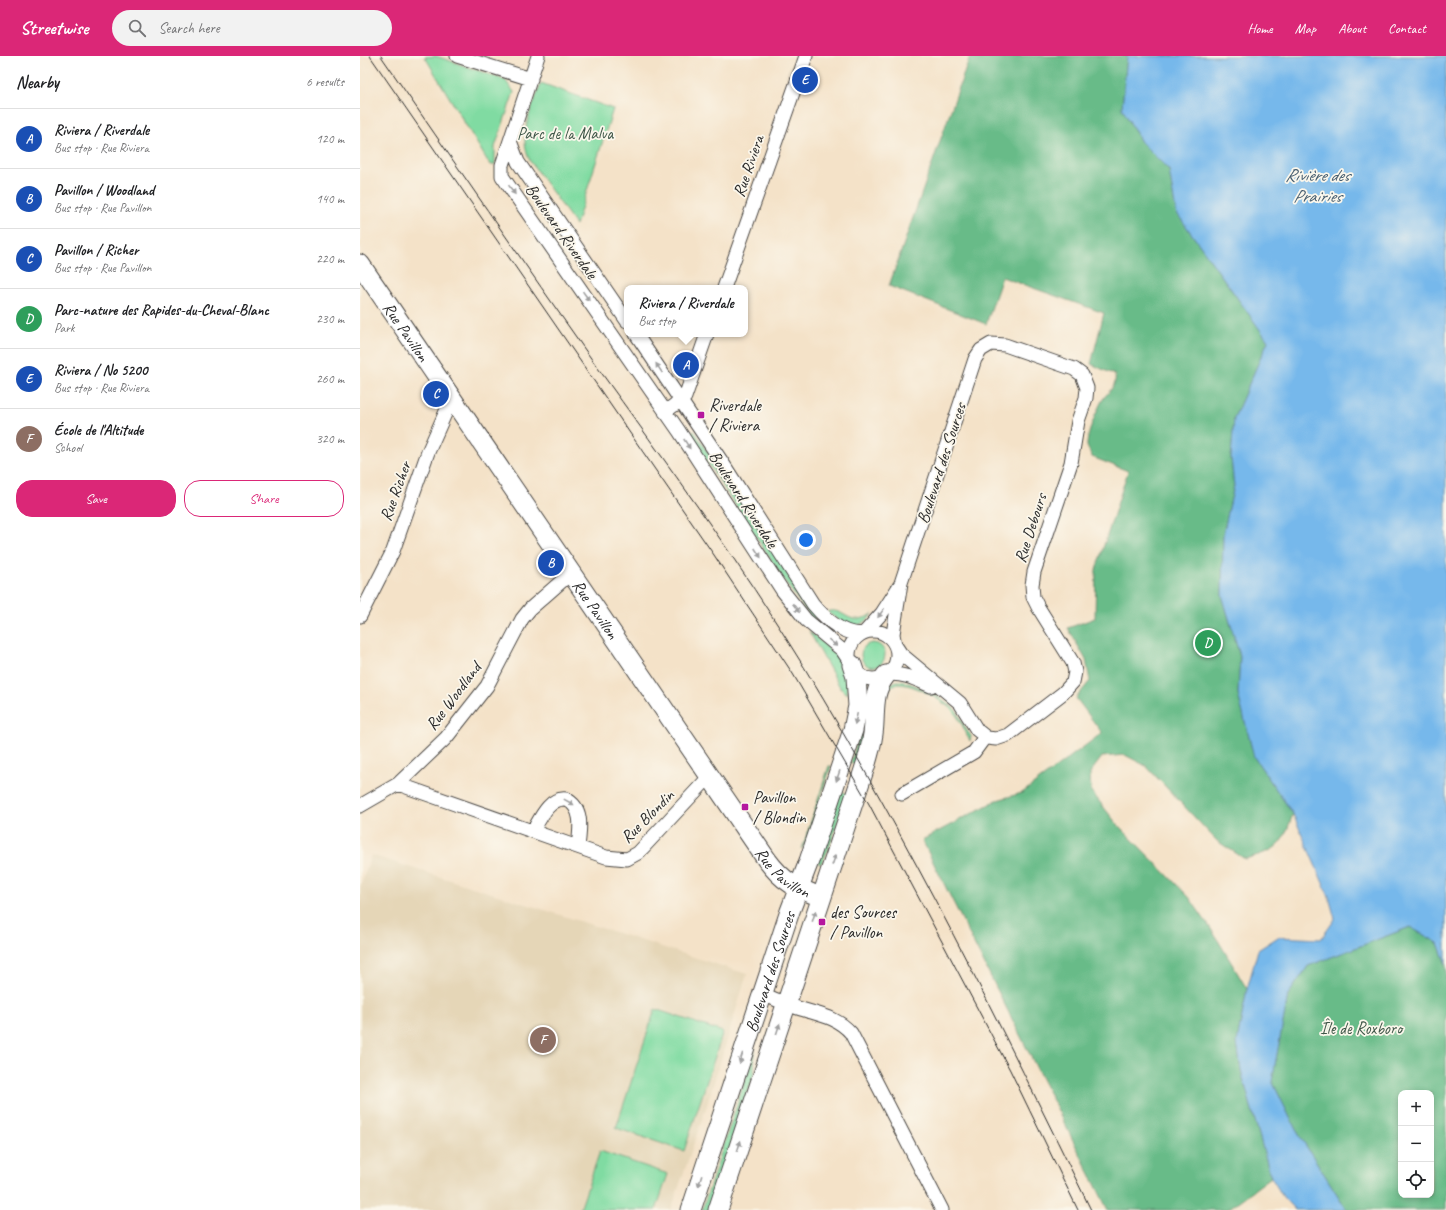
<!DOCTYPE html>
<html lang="en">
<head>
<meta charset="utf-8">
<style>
  :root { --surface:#fff; --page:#f2f2f2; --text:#202124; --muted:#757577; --line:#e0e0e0; --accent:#db2777 }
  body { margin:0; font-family:Caveat,sans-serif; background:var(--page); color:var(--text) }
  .controls { position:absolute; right:12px; bottom:12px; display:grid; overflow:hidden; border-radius:8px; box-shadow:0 2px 6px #0003 }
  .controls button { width:36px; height:36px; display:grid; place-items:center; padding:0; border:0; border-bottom:1px solid var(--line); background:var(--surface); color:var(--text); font:20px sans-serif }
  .you { position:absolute; left:446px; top:484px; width:14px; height:14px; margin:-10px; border:3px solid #fff; border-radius:50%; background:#1a73e8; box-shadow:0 0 0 6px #1a73e833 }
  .badge { display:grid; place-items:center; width:26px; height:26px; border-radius:50%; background:var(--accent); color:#fff; font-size:13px; font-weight:700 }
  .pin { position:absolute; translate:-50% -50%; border:2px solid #fff; box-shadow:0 1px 4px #0006 }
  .popup { position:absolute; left:264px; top:229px; width:124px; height:52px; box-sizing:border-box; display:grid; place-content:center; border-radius:8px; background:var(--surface); filter:drop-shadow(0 1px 3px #0005); font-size:13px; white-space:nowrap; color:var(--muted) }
  .popup b { font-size:15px; color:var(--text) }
  .popup::after { content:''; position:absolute; left:50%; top:100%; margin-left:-8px; border:8px solid transparent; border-top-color:var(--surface) }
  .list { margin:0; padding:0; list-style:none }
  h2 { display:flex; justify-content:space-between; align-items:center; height:52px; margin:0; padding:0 16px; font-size:17px }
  h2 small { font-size:13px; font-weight:400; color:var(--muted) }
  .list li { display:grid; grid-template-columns:26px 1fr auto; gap:12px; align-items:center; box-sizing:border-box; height:60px; padding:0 16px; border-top:1px solid var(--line) }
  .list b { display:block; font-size:15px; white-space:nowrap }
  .list p { margin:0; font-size:13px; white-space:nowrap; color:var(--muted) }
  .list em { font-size:13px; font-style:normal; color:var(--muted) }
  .actions { display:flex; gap:8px; padding:12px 16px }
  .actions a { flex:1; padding:9px 0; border:1px solid var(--accent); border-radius:16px; text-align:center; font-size:14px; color:var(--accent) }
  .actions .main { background:var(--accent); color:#fff }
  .icon { flex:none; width:22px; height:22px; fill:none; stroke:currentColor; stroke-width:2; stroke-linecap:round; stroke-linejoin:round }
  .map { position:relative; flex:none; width:1086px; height:1154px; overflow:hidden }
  header { display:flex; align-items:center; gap:24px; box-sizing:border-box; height:56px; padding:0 20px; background:var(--accent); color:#fff }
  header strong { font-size:19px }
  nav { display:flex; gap:22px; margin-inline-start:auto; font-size:14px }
  .search { width:280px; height:36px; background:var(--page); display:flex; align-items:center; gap:10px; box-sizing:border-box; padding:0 14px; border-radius:22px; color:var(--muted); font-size:15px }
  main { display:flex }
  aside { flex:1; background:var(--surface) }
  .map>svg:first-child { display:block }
</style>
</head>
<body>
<header>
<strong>Streetwise</strong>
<div class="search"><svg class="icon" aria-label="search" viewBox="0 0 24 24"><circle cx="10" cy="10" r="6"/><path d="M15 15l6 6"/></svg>Search here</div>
<nav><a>Home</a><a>Map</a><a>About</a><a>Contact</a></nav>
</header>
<main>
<aside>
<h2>Nearby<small>6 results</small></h2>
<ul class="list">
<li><span class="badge" style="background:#1a4fb4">A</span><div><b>Riviera / Riverdale</b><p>Bus stop · Rue Riviera</p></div><em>120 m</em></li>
<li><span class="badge" style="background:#1a4fb4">B</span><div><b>Pavillon / Woodland</b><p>Bus stop · Rue Pavillon</p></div><em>140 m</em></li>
<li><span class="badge" style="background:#1a4fb4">C</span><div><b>Pavillon / Richer</b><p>Bus stop · Rue Pavillon</p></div><em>220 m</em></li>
<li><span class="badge" style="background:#2e9e5b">D</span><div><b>Parc-nature des Rapides-du-Cheval-Blanc</b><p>Park</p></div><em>230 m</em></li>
<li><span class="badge" style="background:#1a4fb4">E</span><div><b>Riviera / No 5200</b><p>Bus stop · Rue Riviera</p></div><em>260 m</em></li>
<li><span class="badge" style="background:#8d6e63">F</span><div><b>École de l'Altitude</b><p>School</p></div><em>320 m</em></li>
</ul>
<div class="actions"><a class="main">Save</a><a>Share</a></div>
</aside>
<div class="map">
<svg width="1086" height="1154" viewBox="0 0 1086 1154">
  <rect width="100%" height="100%" fill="#fbf7ec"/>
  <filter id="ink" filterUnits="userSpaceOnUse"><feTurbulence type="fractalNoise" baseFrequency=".025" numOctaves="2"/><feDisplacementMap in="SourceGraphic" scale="8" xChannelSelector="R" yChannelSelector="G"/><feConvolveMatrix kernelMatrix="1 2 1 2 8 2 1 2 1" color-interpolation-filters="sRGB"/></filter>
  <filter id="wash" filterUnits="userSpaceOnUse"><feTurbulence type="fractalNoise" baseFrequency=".012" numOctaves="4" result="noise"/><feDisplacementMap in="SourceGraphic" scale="16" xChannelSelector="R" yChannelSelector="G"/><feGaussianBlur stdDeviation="0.9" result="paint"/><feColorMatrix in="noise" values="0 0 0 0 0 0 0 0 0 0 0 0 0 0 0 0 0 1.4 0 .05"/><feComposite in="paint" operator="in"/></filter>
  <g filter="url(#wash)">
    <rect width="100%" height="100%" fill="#f4e2c8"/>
    <path fill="#e5d6b7" d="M11,799L387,918L347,1049L311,1154H0V831Z"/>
    <path fill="#80dba2" stroke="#568366" d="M76,0L145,24L154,36L135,91V109H130L65,1Z
      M181,27L253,53L216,169L170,105C157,79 172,53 181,27Z
      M334,375L456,560L453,564L430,533L329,378Z
      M470,555C486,553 488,572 513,558C497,578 484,568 467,556Z
      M449,575L478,600L486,616L488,638L481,633Z
      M501 599a12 12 0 1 1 24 0a12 12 0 1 1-24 0Z
      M537,625C553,625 587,644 597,656C602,664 605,673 611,680L610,685C605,675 600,663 593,655C584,645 547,623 534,629C530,631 527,635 525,638L530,628Z
      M508,659L497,709L491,707L502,669Z
      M469,710H471L445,788L442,793Z
      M481,735L487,738L469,792L461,808L457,806Z
      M295,953L363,976L324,1095L256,1072Z
      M395,994L394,1018L350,1154H342Z
      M240,1095L308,1118L296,1154H220Z"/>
    <path fill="#68bb88" stroke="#4a735a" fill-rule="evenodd" d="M610,0H767L762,52L781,86L809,114L816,156L908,285L874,362L871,402L874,430L863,479L862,539L880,601L878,638L894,701L933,758C921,792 919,793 885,803L857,785L786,710L765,699L742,701L730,717L731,735L757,768L829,841L853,876L887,933L877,986L881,1015L911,1121L867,1154H748L562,784L637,744L662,737L742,677L716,642L730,625L726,604L708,572L735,562L736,514L768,415L732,401C731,398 728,393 727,390C726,380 738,351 743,343C749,335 757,330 755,319L731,308L744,257L642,221L626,268L529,230Z
      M1050,871L1078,887L1086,908V1154H987L936,1074L912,1025L928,939L948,910ZM1041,1037H1071V1139H1041Z"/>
    <path fill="#76b8eb" stroke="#50728b" d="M767,0H1086V908L1078,887L1050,871L948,910L928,939L912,1025L936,1074L987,1154H935L923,1141L911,1121L881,1015L877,986L887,933L898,894L918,881L961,883L975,863L969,841L933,758L894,701L878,638L880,600L862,539L863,479L874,430L871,402L874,362L908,285L816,156L809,114L781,86L762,52Z"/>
  </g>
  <g filter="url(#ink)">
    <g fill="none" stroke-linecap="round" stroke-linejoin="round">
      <g stroke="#494643" stroke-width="15">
        <path id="street" d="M97,0L171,23
          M178,0L142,109V120L319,375L422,534L446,564L482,594L492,609
          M150,85L158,106L267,265
          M364,232L446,0
          M276,278L362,406L453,548C464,561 484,581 504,577
          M631,288L645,289L714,313L722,319L727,332L726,342L718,365L711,407L674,516L672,529L673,541L678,551L713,607L715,616L713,626L703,637L648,679L636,683L627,682L617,674L600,647L541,598L535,589L533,578L541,527L615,303L621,294Z
          M305,356L325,341L347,278
          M0,560L33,495L68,396L92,342
          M489 599a24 24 0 1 1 48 0a24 24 0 1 1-48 0Z
          M504,577L522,557L540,529
          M526,619C542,616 557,624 571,630
          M38,728L246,801L267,803L278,797L349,721
          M542,738L614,696L625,681
          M0,750L38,728L86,682L127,630L162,563L170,553L211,517
          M173,775C180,763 189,741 206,743C224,752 220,773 218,791
          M402,938C415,943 428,949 441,953C460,959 477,961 491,977L582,1154"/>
      </g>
      <g stroke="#494643" stroke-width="21">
        <g id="secondary">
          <path id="s1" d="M0,208L407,804C423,826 436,832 461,841"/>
          <path id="s2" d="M331,1154L430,855L449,805L493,674L498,650L496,621L492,609"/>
          <path d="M358,1154L503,717C507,705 511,692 513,678C516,657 511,637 526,619"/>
        </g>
      </g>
      <use href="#street" stroke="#fff" stroke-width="13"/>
      <use href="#secondary" stroke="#fff" stroke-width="19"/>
      <path stroke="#2b2b2b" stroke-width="1" d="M10,0L354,499L433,618L509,748L650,1014L718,1154
        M21,0C92,103 163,206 235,308C307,408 380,506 444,611C550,786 641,970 731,1154"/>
    </g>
    <defs><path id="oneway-solid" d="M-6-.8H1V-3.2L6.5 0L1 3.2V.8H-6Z"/></defs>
    <g fill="#a0a0a0">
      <use href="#oneway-solid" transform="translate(152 134) rotate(55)"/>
      <use href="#oneway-solid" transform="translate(226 240) rotate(55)"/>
      <use href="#oneway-solid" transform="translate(299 312) rotate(-124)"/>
      <use href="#oneway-solid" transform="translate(327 388) rotate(57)"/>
      <use href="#oneway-solid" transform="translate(398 497) rotate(57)"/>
      <use href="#oneway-solid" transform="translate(436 552) rotate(53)"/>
      <use href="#oneway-solid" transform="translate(521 557) rotate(125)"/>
      <use href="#oneway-solid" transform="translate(473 587) rotate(39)"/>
      <use href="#oneway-solid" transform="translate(496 663) rotate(103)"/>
      <use href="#oneway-solid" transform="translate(478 720) rotate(109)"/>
      <use href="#oneway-solid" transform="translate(209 746) rotate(29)"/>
      <use href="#oneway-solid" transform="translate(474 804) rotate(-70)"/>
      <use href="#oneway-solid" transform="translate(454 860) rotate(-73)"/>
      <use href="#oneway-solid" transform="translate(418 973) rotate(-72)"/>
      <use href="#oneway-solid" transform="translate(381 1002) rotate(108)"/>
      <use href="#oneway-solid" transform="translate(379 1090) rotate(-72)"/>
      <use href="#oneway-solid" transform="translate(340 1125) rotate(108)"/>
    </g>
  </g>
  <g fill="#b5179e" stroke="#fbf7ec" stroke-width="1.5">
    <rect x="337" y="355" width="8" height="8" rx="2"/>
    <rect x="381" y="747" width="8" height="8" rx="2"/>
    <rect x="458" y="862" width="8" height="8" rx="2"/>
  </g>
  <g text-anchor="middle" stroke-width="3.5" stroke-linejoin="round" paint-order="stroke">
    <g font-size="17" fill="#405749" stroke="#fbf7ec">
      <text x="205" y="83">Parc de la Malva</text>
      <text x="1001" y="978">Île de Roxboro</text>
    </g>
    <g font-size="17" fill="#2b2b2b" stroke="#fbf7ec">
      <text transform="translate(388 110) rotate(-71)" y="6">Rue Riviera</text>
      <text transform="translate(202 175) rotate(55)" y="6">Boulevard Riverdale</text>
      <text dy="6" stroke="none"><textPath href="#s1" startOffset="82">Rue Pavillon</textPath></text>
      <text transform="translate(581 407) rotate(-72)" y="6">Boulevard des Sources</text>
      <text transform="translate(35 435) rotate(-70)" y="6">Rue Richer</text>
      <text transform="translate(384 443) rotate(57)" y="6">Boulevard Riverdale</text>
      <text transform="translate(670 472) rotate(-72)" y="6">Rue Debours</text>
      <text dy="6" stroke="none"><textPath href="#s1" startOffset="418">Rue Pavillon</textPath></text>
      <text transform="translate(93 640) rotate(-53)" y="6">Rue Woodland</text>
      <text transform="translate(287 760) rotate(-45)" y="6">Rue Blondin</text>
      <text dy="6" stroke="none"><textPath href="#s1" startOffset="742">Rue Pavillon</textPath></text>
      <text dy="6" stroke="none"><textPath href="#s2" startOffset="251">Boulevard des Sources</textPath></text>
    </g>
    <g font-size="17" fill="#2b2b2b" stroke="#fbf7ec" text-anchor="start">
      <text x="349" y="355">Riverdale<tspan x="349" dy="20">/ Riviera</tspan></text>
      <text x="393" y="747">Pavillon<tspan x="393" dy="20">/ Blondin</tspan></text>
      <text x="470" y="862">des Sources<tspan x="470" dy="20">/ Pavillon</tspan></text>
    </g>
    <g font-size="18" font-style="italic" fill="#455c6e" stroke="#fbf7ec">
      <text x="957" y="125">Rivière des<tspan x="957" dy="21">Prairies</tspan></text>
    </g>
  </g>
</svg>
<div class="controls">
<button>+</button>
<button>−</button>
<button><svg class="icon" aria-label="locate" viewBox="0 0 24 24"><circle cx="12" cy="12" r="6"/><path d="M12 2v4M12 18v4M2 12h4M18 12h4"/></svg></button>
</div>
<div class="you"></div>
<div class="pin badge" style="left:326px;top:309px;background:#1a4fb4">A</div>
<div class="popup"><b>Riviera / Riverdale</b>Bus stop</div>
<div class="pin badge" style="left:191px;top:507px;background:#1a4fb4">B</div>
<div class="pin badge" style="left:76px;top:338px;background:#1a4fb4">C</div>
<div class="pin badge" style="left:848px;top:587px;background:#2e9e5b">D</div>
<div class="pin badge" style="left:445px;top:24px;background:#1a4fb4">E</div>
<div class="pin badge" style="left:183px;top:984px;background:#8d6e63">F</div>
</div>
</main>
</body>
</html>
